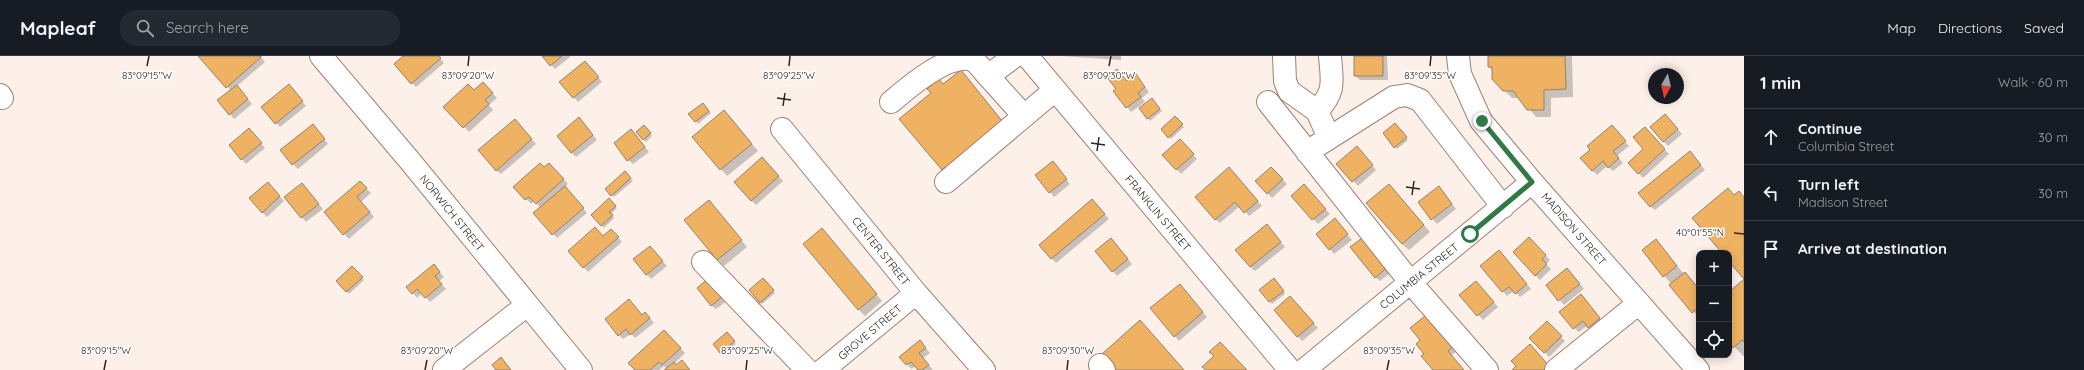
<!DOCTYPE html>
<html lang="en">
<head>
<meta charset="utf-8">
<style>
  :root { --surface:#171b24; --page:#242831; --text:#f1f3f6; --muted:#9ea1a6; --line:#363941 }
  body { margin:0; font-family:Quicksand,sans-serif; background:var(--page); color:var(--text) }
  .controls { position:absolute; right:12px; bottom:12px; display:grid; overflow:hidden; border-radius:8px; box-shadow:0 2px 10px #0003 }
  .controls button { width:36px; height:36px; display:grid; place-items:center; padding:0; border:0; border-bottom:1px solid var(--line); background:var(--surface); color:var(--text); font:20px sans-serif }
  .compass { position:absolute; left:1648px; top:12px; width:36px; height:36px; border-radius:50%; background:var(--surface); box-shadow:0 2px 10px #0003; rotate:188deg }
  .stop { position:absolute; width:12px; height:12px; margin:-9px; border:3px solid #317945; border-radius:50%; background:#fff }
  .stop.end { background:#317945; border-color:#fff; box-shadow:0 1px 4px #0008 }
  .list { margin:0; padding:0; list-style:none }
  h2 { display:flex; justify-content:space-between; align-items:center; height:52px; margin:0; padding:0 16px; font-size:17px }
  h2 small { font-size:13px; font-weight:400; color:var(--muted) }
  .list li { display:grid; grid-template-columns:26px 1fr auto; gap:12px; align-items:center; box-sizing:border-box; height:56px; padding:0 16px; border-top:1px solid var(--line) }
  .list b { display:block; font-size:15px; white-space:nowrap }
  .list p { margin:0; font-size:13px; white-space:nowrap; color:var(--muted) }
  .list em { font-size:13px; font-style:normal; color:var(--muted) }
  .icon { flex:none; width:22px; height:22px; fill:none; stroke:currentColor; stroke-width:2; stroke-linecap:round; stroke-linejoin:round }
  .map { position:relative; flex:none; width:1744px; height:314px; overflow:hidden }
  header { display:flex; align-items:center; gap:24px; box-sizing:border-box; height:56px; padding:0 20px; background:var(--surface); border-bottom:1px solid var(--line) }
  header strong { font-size:19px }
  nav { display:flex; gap:22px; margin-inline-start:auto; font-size:14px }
  .search { width:280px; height:36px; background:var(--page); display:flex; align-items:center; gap:10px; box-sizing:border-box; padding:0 14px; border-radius:16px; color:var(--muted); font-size:15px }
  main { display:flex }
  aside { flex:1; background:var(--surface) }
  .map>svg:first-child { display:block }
</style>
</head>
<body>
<header>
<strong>Mapleaf</strong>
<div class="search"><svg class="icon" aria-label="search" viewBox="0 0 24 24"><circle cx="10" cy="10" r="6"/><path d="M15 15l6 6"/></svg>Search here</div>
<nav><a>Map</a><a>Directions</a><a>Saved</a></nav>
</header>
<main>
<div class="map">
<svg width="1744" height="314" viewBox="0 0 1744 314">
  <rect width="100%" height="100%" fill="#fdf0e9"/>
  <path fill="#0003" d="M200,0H260L265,6L237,30L252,48L234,63L230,58L231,35Z
    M405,0H438L444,7L416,31L412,27Z
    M543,0H570V1L555,13Z
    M1061,0H1121V4Z
    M1355,0H1387L1388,24H1360L1355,20Z
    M1489,0H1572L1573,41L1551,42V61H1536L1520,42H1512L1493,23V15L1489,11Z
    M590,11L602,26L578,46L561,26Z
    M1117,14L1127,26L1136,19L1149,36L1142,42L1145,46L1131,56L1115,35L1118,33Z
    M968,23L1009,73L950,121L901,63L943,29Z
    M483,27L497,42L489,49L493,54L469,76L445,51L474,36Z
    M293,34L306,50L280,71L276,67Z
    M1154,45L1162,55L1150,65L1140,52Z
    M705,50L711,57L698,68L690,58Z
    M1175,61L1184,71L1171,83L1162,73Z
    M731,62L758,95L727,120L694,81Z
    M1670,64L1682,78L1668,90L1663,85Z
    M584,67L597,84L576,101L571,96Z
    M519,69L536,88L501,118L496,114Z
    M1397,70L1408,84L1397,93L1395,91Z
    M646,73L652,80L646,86L638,76Z
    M317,74L328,88L298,113L293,108Z
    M1616,75L1629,90L1617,100L1623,107L1613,115L1607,110L1597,119L1592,114Z
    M1649,77L1669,98L1643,122L1629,107L1645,93Z
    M253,78L265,92L246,108L242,103Z
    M636,79L649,96L633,108L628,104Z
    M1180,84L1197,103L1181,118L1164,99Z
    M1361,96L1376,114L1358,130L1338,108Z
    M1690,96L1705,114L1655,154L1650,150Z
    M766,107L783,125L756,149L751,144Z
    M1057,111L1070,128L1054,141L1050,136Z
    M1271,112L1287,128L1272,142L1257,126Z
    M544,113H554L568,128L565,131L587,157L557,182L553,178L541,152L534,145L531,148L515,131Z
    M625,116L633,125L614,141L606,133Z
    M1234,117L1262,150L1249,160L1240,150L1220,167L1215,163Z
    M360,126L371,137L361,146L374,161L349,183L344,178Z
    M272,132L284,145L267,161L262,156Z
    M306,133L323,153L306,166L285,141Z
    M1309,134L1330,158L1318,168L1292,140Z
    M1395,135L1430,176L1409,194L1402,188Z
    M1443,136L1456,153L1437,168L1419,147Z
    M609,144L617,152L611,158L614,162L604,172L592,159Z
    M709,145L747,191L724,210L717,203Z
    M1097,149L1109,163L1056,207L1040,189Z
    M1339,168L1352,184L1334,198L1317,178Z
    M822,173L882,245L865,260L858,253Z
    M611,174L622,186L588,216L569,195L604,181Z
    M1271,174L1285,191L1255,215L1250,211Z
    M1529,182L1550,204L1546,208L1551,213L1540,224L1514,196Z
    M1656,184L1684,218L1699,232V262L1643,194Z
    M1370,185L1394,214L1380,225L1375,221Z
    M1116,188L1132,208L1117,220L1113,215Z
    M654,196L667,210L651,223L634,204Z
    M1504,200L1531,233L1520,241L1514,235L1507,240L1482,210Z
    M434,209L444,221L439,225L446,233L430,246L422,237L417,242L413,237Z
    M352,211L364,224L349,238L337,225Z
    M1572,218L1584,233L1564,249L1547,230Z
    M709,223L727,245L716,253L711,249Z
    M763,223L775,237L762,248L750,234Z
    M1744,224V300H1743L1729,285V237Z
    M1276,225L1285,238L1272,248L1261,234Z
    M1480,230L1498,251L1483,264L1461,239Z
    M1184,234L1207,261L1179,285L1175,280Z
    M629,244L643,260L650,262L654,267L635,282L631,278L623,283L619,279Z
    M1585,244L1604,267L1594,276L1588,269L1579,276L1574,272Z
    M1295,246L1318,272L1302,285L1275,254Z
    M1547,267L1565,285L1549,301L1531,282Z
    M727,277L736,288L723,299L714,288Z
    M669,280L685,297L674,308L676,310L690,314H666L667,313L664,310L659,314H636Z
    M1422,285L1460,292L1451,300L1463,314H1435L1425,298Z
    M924,290L930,297L923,302L933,314H919L916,310L911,313L901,301Z"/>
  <path fill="#efb263" stroke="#95826a" d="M198,0H261V1L226,32Z
    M403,0H439L441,2L411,28L394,8Z
    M542,0H562L550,10Z
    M1354,0H1383V20H1354Z
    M1488,0H1565L1566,33L1544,34V54H1527L1513,35H1503L1492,23V11H1488Z
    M585,5L599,21L573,42L559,26Z
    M1117,13L1127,25L1136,18L1145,31L1138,37L1141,41L1126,52L1113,35L1116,33L1107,21Z
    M961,14L1002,65L942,114L899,63L931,37L927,33L939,23L943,28Z
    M483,26L493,37L485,44L489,48L463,72L443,51L468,28L474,34Z
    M289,28L303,45L275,68L261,51Z
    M237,29L248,43L229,59L217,44Z
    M1152,42L1160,53L1147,63L1139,52Z
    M703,47L709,55L695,66L688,58Z
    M724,54L752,88L720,114L692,81Z
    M1665,58L1678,73L1663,86L1650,71Z
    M1175,60L1183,68L1168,82L1161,73Z
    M579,61L593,79L571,97L557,80Z
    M515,63L532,83L496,115L478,94Z
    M1395,67L1407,81L1394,92L1383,77Z
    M313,68L325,83L292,109L280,94Z
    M644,69L651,77L643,84L636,76Z
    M1612,69L1626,85L1613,95L1619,102L1608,112L1603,105L1592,115L1580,102L1590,94L1587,90Z
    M1645,71L1665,93L1638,118L1628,107L1643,93L1633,81Z
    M249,72L262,87L241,104L229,89Z
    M631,73L645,91L627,105L614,87Z
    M1180,83L1194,98L1176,114L1162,99Z
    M1357,90L1373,109L1352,126L1336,108Z
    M1690,95L1701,109L1650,151L1638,137Z
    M762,101L779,120L751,145L734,126Z
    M1053,105L1067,123L1049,137L1035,119Z
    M540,107L544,111L549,107L564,123L536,148L529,141L525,144L513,131Z
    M1229,111L1258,145L1244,157L1235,146L1215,164L1195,141Z
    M1271,111L1283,123L1267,138L1255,125Z
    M625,115L631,122L611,140L605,133Z
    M360,125L367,132L357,141L370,156L343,179L324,156Z
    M268,126L280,140L262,157L249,142Z
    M302,127L319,148L301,162L284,141Z
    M1304,128L1326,153L1312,164L1291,140Z
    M1389,128L1424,169L1402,188L1366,147Z
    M565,130L584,152L552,179L533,157Z
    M1439,130L1452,148L1431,164L1418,146Z
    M1728,132L1734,139L1739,135L1744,141V286L1742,284L1733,292L1729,287V236L1744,223L1729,206V197H1722L1692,162Z
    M609,142L616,150L609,156L613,159L601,170L591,159Z
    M1092,143L1105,158L1051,203L1039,189Z
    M709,144L742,184L717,204L684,164Z
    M1335,162L1348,178L1329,194L1316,178Z
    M1267,168L1281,186L1250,211L1235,194Z
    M595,171L603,180L611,173L619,181L583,212L568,195Z
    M822,172L877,238L858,254L803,188Z
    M1366,179L1390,209L1375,222L1350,191Z
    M1529,181L1546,199L1542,203L1547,208L1535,220L1513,196Z
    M1111,182L1128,203L1112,216L1095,195Z
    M1656,183L1677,210L1663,221L1642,194Z
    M650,190L663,205L646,219L633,203Z
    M1499,194L1527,228L1515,238L1509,231L1502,236L1480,210Z
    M434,208L440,216L435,220L442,228L425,242L417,233L412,238L406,231Z
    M352,210L363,221L346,236L336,225Z
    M1567,212L1580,228L1558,245L1546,229Z
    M1685,216L1699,233V251L1692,257L1669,229Z
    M709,222L723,240L711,250L697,232Z
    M763,222L774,234L760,247L749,234Z
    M1274,222L1284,235L1269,246L1259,234Z
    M1476,225L1494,246L1477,260L1459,239Z
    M1180,228L1203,256L1174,281L1150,252Z
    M1581,238L1600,262L1588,272L1583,265L1573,273L1559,256Z
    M1290,240L1314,267L1297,281L1274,254Z
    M629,243L642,259L645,256L650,262L630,279L626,273L618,280L605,263Z
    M1430,256L1456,287L1448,295L1464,314H1433L1421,300L1424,298L1416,288L1420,284L1410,272Z
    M1140,264L1184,314H1116L1102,298Z
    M1547,265L1562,280L1544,297L1529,282Z
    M664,274L681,292L662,309L659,306L650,314H635L628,307Z
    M727,276L735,285L720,297L713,288Z
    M920,284L926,292L919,297L929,309L922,314H918L911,306L906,309L899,301Z
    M1220,286L1247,314H1206L1202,311L1214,300L1209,296Z
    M1530,288L1549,310L1544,314H1512L1516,310L1511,305Z
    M501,301L511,314H496L492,309Z
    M682,304L690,314H664L674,306L676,309Z"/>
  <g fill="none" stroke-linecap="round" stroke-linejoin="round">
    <g stroke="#9e8272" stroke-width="24">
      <path id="minor" d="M1027,0L1290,314
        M1284,0L1285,25L1289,35L1317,55L1329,82
        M1458,0L1460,18L1481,65L1532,126L1698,314
        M988,20L1024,60
        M0,39L2,42
        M891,46C910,30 944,0 970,3C977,5 984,16 988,20L1015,0
        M1268,46L1411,227L1487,314
        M1317,55C1336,35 1332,26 1330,0
        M782,73L916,237L984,314
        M1307,96L1394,41L1407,39L1420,44L1503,151
        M946,126L1055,34
        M703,206L807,314
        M1100,309L1104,314
        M444,314L527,249
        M823,314L916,237
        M1304,314L1532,126
        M1556,314L1639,247"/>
    </g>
    <g stroke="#9e8272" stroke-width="24">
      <path id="major" d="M321,0L410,105L581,314"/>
    </g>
    <use href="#minor" stroke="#fff" stroke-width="22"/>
    <use href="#major" stroke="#fff" stroke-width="22"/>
  </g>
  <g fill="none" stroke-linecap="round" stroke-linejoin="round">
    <path stroke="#317945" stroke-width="5" d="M1470,178L1532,126L1482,65"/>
  </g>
  <path fill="none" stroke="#30251f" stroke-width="1.5" d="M147,10L149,0M468,10L469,0M789,10L790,0M1109,10L1111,0M1430,10L1431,0M777,42L791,44M783,50L785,37M1091,87L1105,89M1097,95L1099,81M1406,131L1420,133M1412,139L1414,125M1734,177L1744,178M104,314L106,304M425,314L427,304M746,314L747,304M1067,314L1068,304M1387,314L1389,304"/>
  <g text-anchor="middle" stroke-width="3" stroke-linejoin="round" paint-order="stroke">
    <g font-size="11" fill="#30251f" stroke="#fff">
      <text transform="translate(452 157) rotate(51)" y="4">NORWICH STREET</text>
      <text transform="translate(1158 157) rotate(50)" y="4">FRANKLIN STREET</text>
      <text transform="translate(1574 173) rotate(49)" y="4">MADISON STREET</text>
      <text transform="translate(881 195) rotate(51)" y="4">CENTER STREET</text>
      <text transform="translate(1419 220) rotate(-39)" y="4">COLUMBIA STREET</text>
      <text transform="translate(870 276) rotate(-40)" y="4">GROVE STREET</text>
    </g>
  </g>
  <g font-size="10" text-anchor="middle" fill="#30251f" stroke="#fff" stroke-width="3" stroke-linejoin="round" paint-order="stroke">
    <text x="147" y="23">83°09'15"W</text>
    <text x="468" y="23">83°09'20"W</text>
    <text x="789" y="23">83°09'25"W</text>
    <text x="1109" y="23">83°09'30"W</text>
    <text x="1430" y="23">83°09'35"W</text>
    <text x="1700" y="180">40°01'55"N</text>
    <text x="106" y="298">83°09'15"W</text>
    <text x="427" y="298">83°09'20"W</text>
    <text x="747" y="298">83°09'25"W</text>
    <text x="1068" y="298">83°09'30"W</text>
    <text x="1389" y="298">83°09'35"W</text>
  </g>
</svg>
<div class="controls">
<button>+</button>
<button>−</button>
<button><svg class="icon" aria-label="locate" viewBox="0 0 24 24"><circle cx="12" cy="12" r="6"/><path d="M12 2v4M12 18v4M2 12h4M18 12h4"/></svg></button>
</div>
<svg class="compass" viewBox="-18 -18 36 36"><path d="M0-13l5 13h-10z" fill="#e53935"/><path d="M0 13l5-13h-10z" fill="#9ea1a6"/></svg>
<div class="stop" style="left:1470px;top:178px"></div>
<div class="stop end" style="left:1482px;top:65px"></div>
</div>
<aside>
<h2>1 min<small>Walk · 60 m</small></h2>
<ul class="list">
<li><svg class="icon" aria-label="ahead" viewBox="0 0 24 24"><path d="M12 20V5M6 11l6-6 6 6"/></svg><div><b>Continue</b><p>Columbia Street</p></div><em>30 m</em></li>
<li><svg class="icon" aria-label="left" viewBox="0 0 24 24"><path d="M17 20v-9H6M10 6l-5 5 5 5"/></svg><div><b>Turn left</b><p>Madison Street</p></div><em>30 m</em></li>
<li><svg class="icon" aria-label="arrive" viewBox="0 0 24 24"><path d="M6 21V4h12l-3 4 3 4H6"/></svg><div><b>Arrive at destination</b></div></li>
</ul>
</aside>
</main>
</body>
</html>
